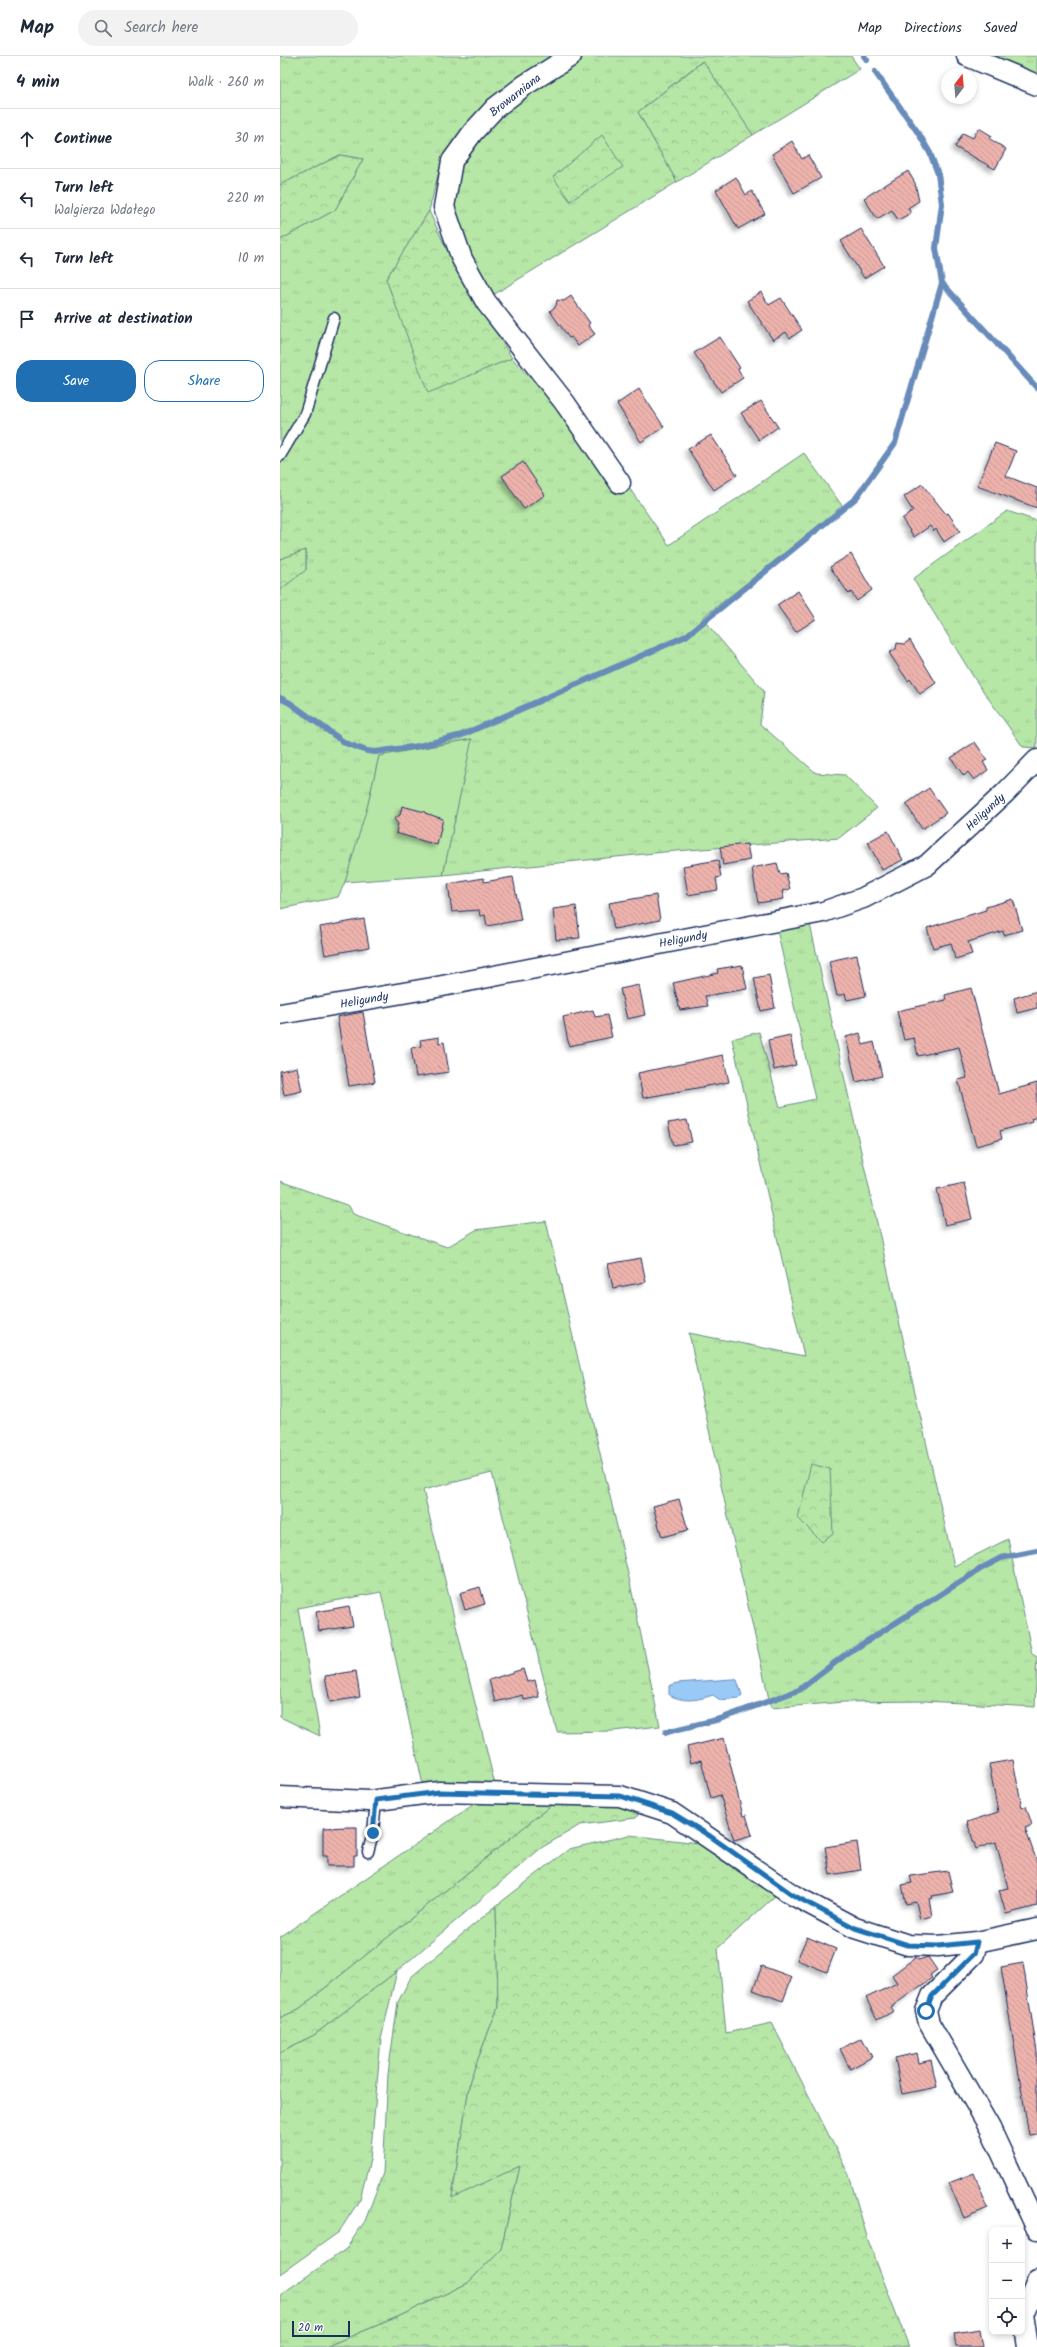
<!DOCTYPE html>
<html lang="en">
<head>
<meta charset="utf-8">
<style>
  :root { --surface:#fff; --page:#f2f2f3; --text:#1f2937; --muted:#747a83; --line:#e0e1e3; --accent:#1f6fb2 }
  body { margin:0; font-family:Kalam,sans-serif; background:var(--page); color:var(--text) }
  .controls { position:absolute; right:12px; bottom:12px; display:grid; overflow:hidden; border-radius:8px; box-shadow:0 2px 6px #0003 }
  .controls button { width:36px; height:36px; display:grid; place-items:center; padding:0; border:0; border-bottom:1px solid var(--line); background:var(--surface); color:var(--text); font:20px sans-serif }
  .compass { position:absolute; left:661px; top:12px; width:36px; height:36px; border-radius:50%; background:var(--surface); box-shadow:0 2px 6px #0003; rotate:16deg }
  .scale { position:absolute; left:12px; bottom:10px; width:58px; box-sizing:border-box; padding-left:4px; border:2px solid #1b2f5e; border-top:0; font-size:11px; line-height:14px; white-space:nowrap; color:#1b2f5e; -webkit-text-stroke:3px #fff; paint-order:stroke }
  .stop { position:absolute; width:12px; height:12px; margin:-9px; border:3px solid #1f6fb2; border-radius:50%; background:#fff }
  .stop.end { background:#1f6fb2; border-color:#fff; box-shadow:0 1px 4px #0008 }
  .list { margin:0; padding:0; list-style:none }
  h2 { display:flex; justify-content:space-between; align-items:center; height:52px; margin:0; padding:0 16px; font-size:17px }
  h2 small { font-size:13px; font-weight:400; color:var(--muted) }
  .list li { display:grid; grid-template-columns:26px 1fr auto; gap:12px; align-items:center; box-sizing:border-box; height:60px; padding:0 16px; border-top:1px solid var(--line) }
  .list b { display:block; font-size:15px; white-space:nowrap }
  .list p { margin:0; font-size:13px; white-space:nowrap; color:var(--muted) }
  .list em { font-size:13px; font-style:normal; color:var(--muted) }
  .actions { display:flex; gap:8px; padding:12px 16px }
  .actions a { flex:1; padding:9px 0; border:1px solid var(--accent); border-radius:16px; text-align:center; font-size:14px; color:var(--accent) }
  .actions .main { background:var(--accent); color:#fff }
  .icon { flex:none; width:22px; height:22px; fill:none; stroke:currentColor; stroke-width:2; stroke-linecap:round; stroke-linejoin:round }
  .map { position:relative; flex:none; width:757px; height:2291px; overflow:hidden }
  header { display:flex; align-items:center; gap:24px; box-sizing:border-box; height:56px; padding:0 20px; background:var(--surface); border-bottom:1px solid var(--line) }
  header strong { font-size:19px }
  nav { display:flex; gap:22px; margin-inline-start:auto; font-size:14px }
  .search { width:280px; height:36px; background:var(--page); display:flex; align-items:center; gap:10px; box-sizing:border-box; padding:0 14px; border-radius:22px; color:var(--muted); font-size:15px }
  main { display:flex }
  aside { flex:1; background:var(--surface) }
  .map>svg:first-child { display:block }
</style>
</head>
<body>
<header>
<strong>Map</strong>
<div class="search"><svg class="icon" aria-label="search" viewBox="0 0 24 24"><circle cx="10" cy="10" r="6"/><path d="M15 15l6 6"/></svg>Search here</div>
<nav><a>Map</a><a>Directions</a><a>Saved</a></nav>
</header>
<main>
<aside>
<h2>4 min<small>Walk · 260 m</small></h2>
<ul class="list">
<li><svg class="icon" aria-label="ahead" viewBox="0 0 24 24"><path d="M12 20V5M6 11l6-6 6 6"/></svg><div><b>Continue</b></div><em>30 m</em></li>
<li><svg class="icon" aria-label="left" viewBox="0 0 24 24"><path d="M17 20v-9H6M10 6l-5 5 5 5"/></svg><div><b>Turn left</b><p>Walgierza Wdałego</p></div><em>220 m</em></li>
<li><svg class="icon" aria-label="left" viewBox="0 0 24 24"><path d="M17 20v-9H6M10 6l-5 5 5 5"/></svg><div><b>Turn left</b></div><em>10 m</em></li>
<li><svg class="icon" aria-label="arrive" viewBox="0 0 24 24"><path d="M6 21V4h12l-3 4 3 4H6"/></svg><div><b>Arrive at destination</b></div></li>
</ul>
<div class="actions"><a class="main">Save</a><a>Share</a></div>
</aside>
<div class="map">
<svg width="757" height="2291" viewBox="0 0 757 2291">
  <defs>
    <pattern id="grass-tufts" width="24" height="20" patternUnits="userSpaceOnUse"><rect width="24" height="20" fill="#b7e7a7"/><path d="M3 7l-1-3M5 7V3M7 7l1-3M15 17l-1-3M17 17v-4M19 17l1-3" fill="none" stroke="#9dc692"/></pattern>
    <pattern id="forest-crowns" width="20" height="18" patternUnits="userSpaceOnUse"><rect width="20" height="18" fill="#b7e7a7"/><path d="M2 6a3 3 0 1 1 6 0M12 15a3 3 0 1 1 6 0" fill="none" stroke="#9dc692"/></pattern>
    <pattern id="building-back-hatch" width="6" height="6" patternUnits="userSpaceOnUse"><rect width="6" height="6" fill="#edb2ac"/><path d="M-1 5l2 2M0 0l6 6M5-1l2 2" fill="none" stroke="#cb9996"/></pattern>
    <filter id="shadow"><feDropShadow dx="-3.5" dy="3.5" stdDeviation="2" flood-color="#0004"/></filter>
  </defs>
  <rect width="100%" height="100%" fill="#fff"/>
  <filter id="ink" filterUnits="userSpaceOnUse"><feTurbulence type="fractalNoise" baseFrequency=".025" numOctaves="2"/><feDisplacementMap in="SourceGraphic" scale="8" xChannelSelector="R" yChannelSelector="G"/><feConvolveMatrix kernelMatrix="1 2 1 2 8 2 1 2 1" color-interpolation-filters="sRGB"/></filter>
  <g filter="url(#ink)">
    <path fill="url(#grass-tufts)" stroke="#698b82" d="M0,0H271L210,45L191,65L160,111L149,155L106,223L149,336L232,302L347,429L389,489L524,397L563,451L422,562L484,635L480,668L536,717L565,719L597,752L559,782L384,796L163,819L191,683L99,700C89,742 78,803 58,841L0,853V534L26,513V494L0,503V184L55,154L83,103L60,99L0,129Z
      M303,0H571L580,13L473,79L422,5L358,56L397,126L213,239L187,196L171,153L178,110L222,58Z
      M702,0H757V22Z
      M727,455L757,465V692L743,691L696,625L633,523Z
      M529,864L674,1510L728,1483L752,1598L757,1601L755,1651L645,1645L564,1646L491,1652L434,1398L409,1277L524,1300L452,983L479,976L500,1051L535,1043L497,874Z
      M0,1125L69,1150L73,1158L167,1191L196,1174L266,1165L349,1522L380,1670L333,1675L277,1676L212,1417L143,1434L215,1729H143L101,1536L18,1552L40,1680L0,1661Z
      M197,1746L274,1747L19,1953L0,1962V1881Z
      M216,1850L218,1951L190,2024L172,2141L240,2110L221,2193L188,2227L120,2260L45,2291H0V2239L66,2193L85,2165L103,2117L108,2018L118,1946L131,1921Z
      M117,1915L101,1983L90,2104L80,2143L59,2176L0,2218V1996L34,1979Z"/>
    <path fill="url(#forest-crowns)" stroke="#698b82" d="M423,5L473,79L397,126L358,56Z
      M322,79L343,111L290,145L273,121Z
      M60,99L83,103L55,154L0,184V129Z
      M149,155L174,209L232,302L148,337L106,223Z
      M26,494V514L0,534V503Z
      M531,1408L550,1413L553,1477L542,1486L518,1462Z
      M312,1746L362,1752L356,1762L300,1769L261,1792L117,1915L34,1979L0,1996V1962L19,1953L274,1747Z
      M349,1779L427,1788L495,1840L438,1892L446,1977L492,1967L569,2119L588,2184L629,2291H45L120,2260L188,2227L221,2193L240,2110L172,2142L190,2024L218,1951L216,1850L289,1793Z"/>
    <path fill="#b7e7a7" stroke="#698b82" d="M192,683L163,819L65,826L88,748L99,700Z"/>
    <path fill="#99c9f5" stroke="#678bb9" d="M452,1623L457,1624L462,1639L459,1642L440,1644L433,1639C418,1644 405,1647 389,1639V1630L397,1627Z"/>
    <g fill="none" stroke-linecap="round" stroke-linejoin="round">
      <path stroke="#678bb9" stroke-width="6" d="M584,0L587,4
        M662,227L757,332
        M0,642L10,647L65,687L87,695L95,696L139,690L182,679L406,580L576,442L615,387L662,227L656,192L662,148L658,118L650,97L639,78L595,16
        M386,1676L440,1663L519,1634L565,1599L702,1512L721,1502L757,1495"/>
    </g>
    <path fill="url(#building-back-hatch)" stroke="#1b2f5e" filter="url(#shadow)" d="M699,72L712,80L710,83L726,93L715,113L675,91L683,77L693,82Z
      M512,85L522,103L528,99L541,122L514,137L492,98Z
      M628,115L635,127L639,145L628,152L631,157L618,164L612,154L597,163L584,142Z
      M456,121L466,139L472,135L485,158L458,173L436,134Z
      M581,173L604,210L584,222L561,185Z
      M481,236L489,249L501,242L522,274L510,282L506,276L493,284L467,245Z
      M291,240L310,267L308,269L315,278L298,290L291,281L289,282L270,255L276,250L277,244L284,245Z
      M440,281L460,312L458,313L463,322L441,336L414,297Z
      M359,333L384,371L361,386L337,348Z
      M481,345L498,371L479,384L461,357Z
      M431,379L457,419L434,434L408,393Z
      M715,387L736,395L726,420L757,432V452L697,430Z
      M243,406L265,439L244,453L222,420Z
      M642,428L666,458L668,457L680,475L664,486L656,473L654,475L650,470L634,481L622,463L633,455L624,441Z
      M571,498L592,534L577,545L571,536L569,538L550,511Z
      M518,535L536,563L516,576L497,549Z
      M630,584L656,627L640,638L630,623L628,625L609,597L616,593L617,587L624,588Z
      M695,686L707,704L703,706L708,714L694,724L688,716L684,720L671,702Z
      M649,732L666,757L642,773L626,748Z
      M122,750L145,756V757L163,763L157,789L116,777L118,768L114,763L120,759Z
      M608,775L623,804L602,814L588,786Z
      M467,788L470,804L443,809L440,791Z
      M438,804L441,821L436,822L438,834L408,839L403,810Z
      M497,807L500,818L506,817L510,833L502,835L504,843L478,847L472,812Z
      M233,821L241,864L207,870L205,859L200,860L199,854L172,856L168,828L204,822V826Z
      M376,839L380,864L334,873L329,847Z
      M733,843L742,874L724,879L723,875L688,886L692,898L675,903L671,887L653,892L647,872L706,854V851Z
      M296,850L300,882L276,884L273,853Z
      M84,863L89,891L45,899L40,871Z
      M577,899L586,940L567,944L565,938L557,940L549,905Z
      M462,909L467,933L425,940L428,950L400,954L393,927L438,917L437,913Z
      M489,919L495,952L481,955L474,922Z
      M359,929L365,959L347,963L340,933Z
      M691,932L719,1038L757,1027V1061L751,1063L752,1066L720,1075L722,1083L696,1090L678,1024L687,1022L679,991L638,1000L634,982L624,984L617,955L666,944L665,939Z
      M757,935V952L737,957L734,942Z
      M313,954L315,961L327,959L332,981L289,990L283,961Z
      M83,956L95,1026L69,1030L57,961Z
      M580,977L583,989L594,986L602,1020L576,1026L566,981Z
      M510,979L516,1009L494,1014L488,984Z
      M159,981V987L164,986L169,1016L136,1021L131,992L141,990L140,984Z
      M443,999L449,1026L363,1042L358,1017Z
      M17,1011L22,1035L4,1039L0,1015Z
      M407,1064L412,1086L393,1089L388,1067Z
      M684,1127L692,1163L665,1169L657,1133Z
      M361,1202L366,1226L333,1232L328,1208Z
      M399,1443L408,1474L382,1481L373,1450Z
      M200,1531L205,1548L185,1554L180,1537Z
      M69,1550L73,1570L39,1575L36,1556Z
      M243,1613L247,1626L255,1624L259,1641L244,1644L243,1639L215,1646L209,1624Z
      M76,1615L80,1641L50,1646L45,1620Z
      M444,1682L463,1760L466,1759L472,1779L454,1784L440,1739L431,1742L421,1704L411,1707L407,1691Z
      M733,1704L742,1752L746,1750L752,1769L745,1772L757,1806V1850L726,1858L719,1834L728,1832L716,1786L696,1793L687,1766L718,1756L709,1708Z
      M67,1771H77V1800H74V1810H47V1800H43V1772Z
      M577,1786L581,1814L550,1819L545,1791Z
      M668,1815L673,1836L652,1840L653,1842L649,1843L652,1860L640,1863L636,1846L626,1848L622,1829L632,1827L630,1820Z
      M527,1881L556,1893L547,1916L517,1904Z
      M636,1901L638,1904L648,1901L657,1914L650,1919L652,1922L611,1951L614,1955L597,1964L586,1942L617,1927L612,1919Z
      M743,1907L757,1996V2078L749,2079L721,1911Z
      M482,1910L512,1921L503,1945L473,1934Z
      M582,1982L592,2001L570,2013L560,1993Z
      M637,1997L639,2007L651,2004L657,2031L622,2038L615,2002Z
      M694,2117L708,2152L684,2162L669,2127Z
      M700,2273L703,2291H676L674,2277Z"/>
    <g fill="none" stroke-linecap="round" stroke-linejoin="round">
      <g stroke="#1b2f5e" stroke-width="13">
        <path id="lane" d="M0,400L25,358L54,262
          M88,1796L93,1777L96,1744"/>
      </g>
      <g stroke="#1b2f5e" stroke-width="23">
        <path id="street" d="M291,0L245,29L215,52L193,76L172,105L164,151L182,203L206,246L285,347L340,427
          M687,0L757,29
          M0,958L152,932L543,856L583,842L647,809L725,737L757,704
          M0,1741L89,1745L159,1736L340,1740L392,1757L513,1839L575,1872L628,1889L658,1890L697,1886L757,1873
          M697,1886L694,1898L652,1940L646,1955L649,1967L710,2072L757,2173
          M748,2291L743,2258L757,2225"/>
      </g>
      <use href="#lane" stroke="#fff" stroke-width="10"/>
      <use href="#street" stroke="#fff" stroke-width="20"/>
    </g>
  </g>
  <g fill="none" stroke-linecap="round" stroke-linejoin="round" filter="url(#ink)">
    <path stroke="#1f6fb2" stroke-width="5" d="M93,1777L96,1744L159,1736L340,1740L392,1757L430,1780L513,1839L575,1872L628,1889L658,1890L697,1886L694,1898L652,1940L646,1955"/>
  </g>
  <g text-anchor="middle" stroke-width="3.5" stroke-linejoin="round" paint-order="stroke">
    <g font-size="12" fill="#1b2f5e" stroke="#fff">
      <text transform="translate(235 39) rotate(-38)" y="4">Browarniana</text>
      <text transform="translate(705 756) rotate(-43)" y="4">Heligundy</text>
      <text transform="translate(403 883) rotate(-11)" y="4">Heligundy</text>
      <text transform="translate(84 944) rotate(-10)" y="4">Heligundy</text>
    </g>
  </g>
</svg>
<div class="controls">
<button>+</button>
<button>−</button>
<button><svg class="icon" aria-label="locate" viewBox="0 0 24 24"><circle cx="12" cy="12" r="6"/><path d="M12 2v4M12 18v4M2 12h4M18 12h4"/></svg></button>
</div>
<svg class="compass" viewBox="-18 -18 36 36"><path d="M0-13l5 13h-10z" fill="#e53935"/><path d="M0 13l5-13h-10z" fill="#747a83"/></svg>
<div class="scale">20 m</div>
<div class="stop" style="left:646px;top:1955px"></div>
<div class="stop end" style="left:93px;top:1777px"></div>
</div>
</main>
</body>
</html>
